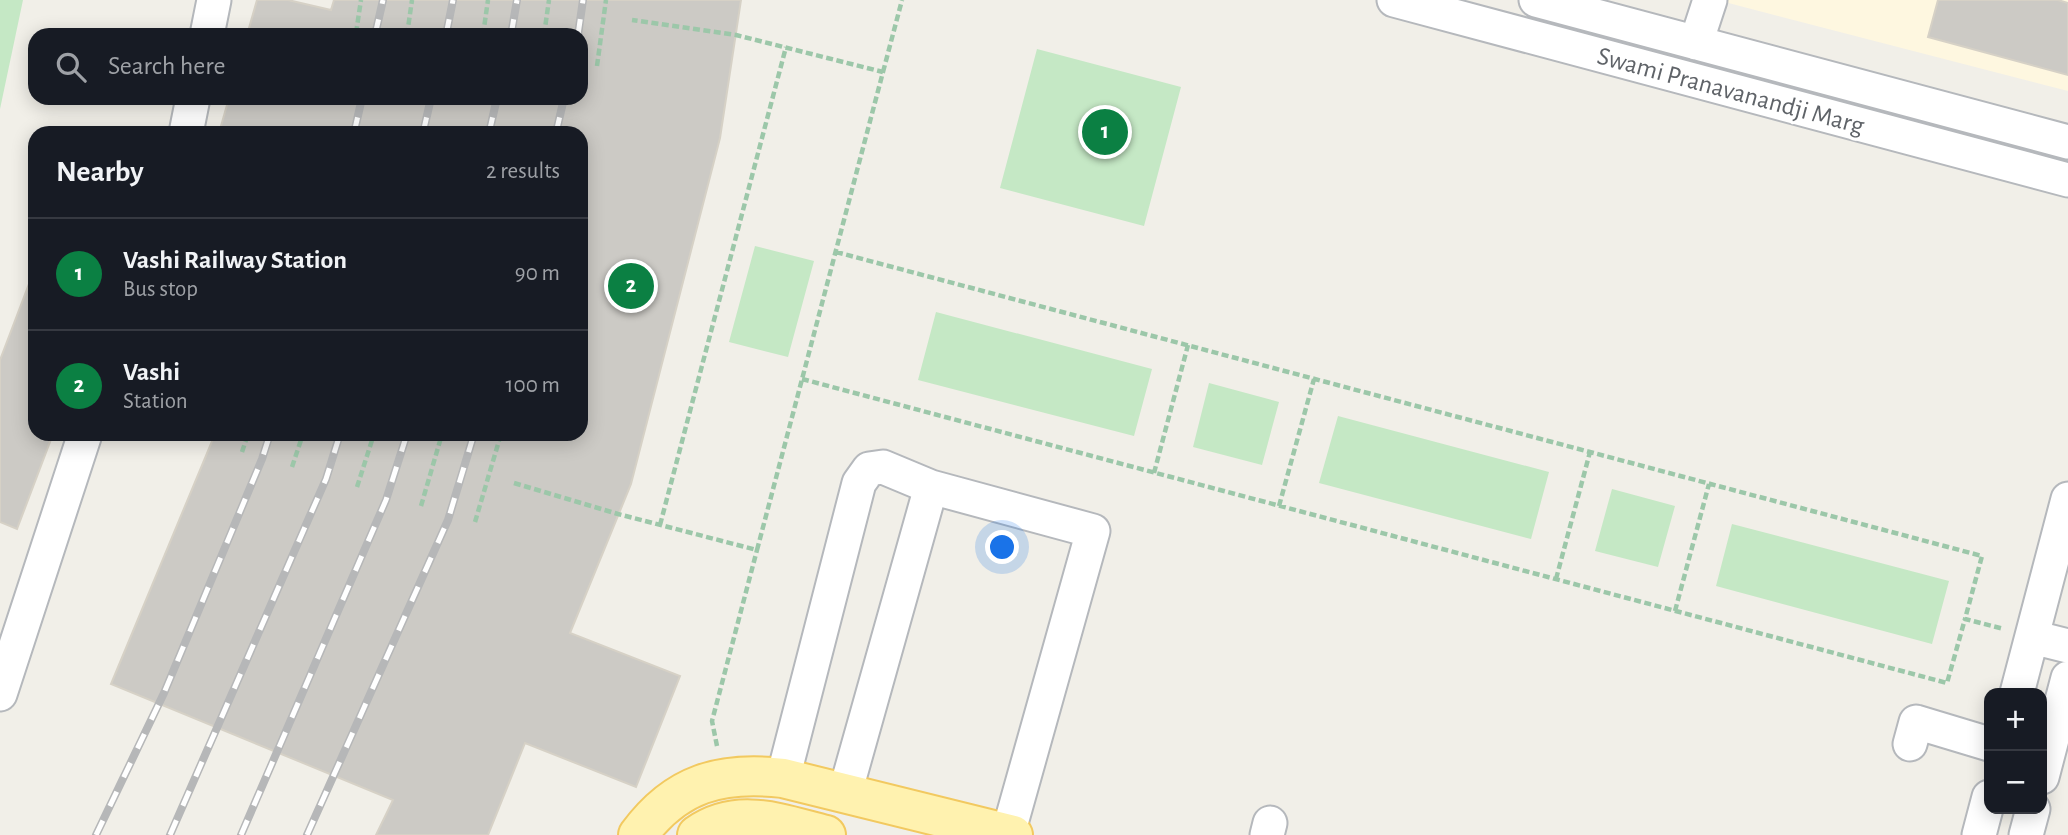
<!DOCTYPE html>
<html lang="en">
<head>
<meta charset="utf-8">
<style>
  :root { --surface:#171b24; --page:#20242c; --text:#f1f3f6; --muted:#9ea1a6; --line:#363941; --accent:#0b8043 }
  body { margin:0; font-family:"Alegreya Sans",sans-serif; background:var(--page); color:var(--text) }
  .controls { position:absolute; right:21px; bottom:21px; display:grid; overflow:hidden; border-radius:14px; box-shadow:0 4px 18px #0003 }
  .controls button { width:63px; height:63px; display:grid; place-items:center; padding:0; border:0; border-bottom:2px solid var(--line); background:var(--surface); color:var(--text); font:35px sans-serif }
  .you { position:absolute; left:1003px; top:548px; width:24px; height:24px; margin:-18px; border:5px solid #fff; border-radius:50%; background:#1a73e8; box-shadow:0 0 0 10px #1a73e833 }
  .badge { display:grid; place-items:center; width:46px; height:46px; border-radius:50%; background:var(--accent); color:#fff; font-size:23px; font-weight:700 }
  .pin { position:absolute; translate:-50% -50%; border:4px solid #fff; box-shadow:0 2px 7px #0006 }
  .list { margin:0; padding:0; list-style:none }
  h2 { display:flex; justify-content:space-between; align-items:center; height:91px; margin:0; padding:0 28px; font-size:30px }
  h2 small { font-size:23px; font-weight:400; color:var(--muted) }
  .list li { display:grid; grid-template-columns:46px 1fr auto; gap:21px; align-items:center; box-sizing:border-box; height:112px; padding:0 28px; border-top:2px solid var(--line) }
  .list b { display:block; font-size:26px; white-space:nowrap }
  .list p { margin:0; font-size:23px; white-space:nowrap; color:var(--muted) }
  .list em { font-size:23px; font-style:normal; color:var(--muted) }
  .icon { flex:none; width:38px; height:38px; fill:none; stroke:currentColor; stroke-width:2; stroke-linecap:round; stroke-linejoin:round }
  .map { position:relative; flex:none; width:2068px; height:835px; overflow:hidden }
  .search { position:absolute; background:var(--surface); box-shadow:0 4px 18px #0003; left:28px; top:28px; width:560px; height:77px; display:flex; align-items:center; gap:18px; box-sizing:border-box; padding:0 24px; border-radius:21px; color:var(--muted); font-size:26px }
  .panel { position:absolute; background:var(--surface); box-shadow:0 4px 18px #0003; left:28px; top:126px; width:560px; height:315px; border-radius:21px }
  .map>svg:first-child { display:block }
</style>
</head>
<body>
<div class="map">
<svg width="2068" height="835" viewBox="0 0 2068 835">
  <rect width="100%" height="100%" fill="#f1efe8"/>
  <path fill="#fef7e0" d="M1718,0H2068V91L1736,5Z"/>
  <path fill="#c5e8c5" d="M0,0H23L0,109Z
    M1037,49L1181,87L1144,226L1000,188Z
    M755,246L814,261L788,357L729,342Z
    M936,312L1152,369L1134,436L918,380Z
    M1209,383L1279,402L1262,465L1193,447Z
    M1338,416L1549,472L1531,539L1319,483Z
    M1612,489L1675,506L1658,567L1595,551Z
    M1732,524L1949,581L1932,644L1716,586Z"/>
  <path fill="#cccac5" stroke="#d6d1c6" stroke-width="2" d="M257,0H288L331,10L334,0H741L720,138L631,484L570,633L680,676L636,787L525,743L488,835H376L393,800L111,684L215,434H581V133H219L229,98H581V35H247Z
    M1938,0H2058L2068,3V75L1928,37Z
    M32,276L35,277V434H53L17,529L0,522V360Z"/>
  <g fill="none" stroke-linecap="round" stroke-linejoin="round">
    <g stroke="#b5b8bc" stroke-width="37">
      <path id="minor" d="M1394,0L2068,180
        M1536,0L2068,142
        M207,35L214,0
        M1696,43L1710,0
        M186,133L193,98
        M2032,637L2068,646
        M2017,693L2068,499
        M0,694L85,434
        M1910,744L1916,722L1989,744
        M2042,777L2068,678
        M783,778L859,483L869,469L883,467L931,487
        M845,793L931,487L1093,531L1008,834
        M1267,835L1270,823
        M1979,835L1989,797
        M2026,835L2033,809"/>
    </g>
    <g stroke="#f2c960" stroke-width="42">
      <path id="major" d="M638,835C676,783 721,771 783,778L1013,835
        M697,835C738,806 781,824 826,835"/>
    </g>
    <path stroke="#9cc7a9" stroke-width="4.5" stroke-dasharray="7 3.5" stroke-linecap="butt" d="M356,33L361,0
      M407,35L412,0
      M483,35L488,0
      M544,35L549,0
      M597,66L606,0
      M883,72L902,0
      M836,252L1982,556L1965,619L2004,629
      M802,379L1947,683L1965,619
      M242,452L248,434
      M292,467L303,434
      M1154,473L1188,345
      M514,483L618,514L757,550L883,72L736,35L632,20
      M357,487L374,434
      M421,506L442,434
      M1279,506L1314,379
      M475,522L501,434
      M660,525L786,47
      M1556,579L1590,452
      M1675,611L1709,484
      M717,746L712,721L757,550"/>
    <use href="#minor" stroke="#fff" stroke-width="33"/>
    <use href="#major" stroke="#fff2af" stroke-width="38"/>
    <g stroke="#b6b7b8" stroke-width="8">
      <path id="rail" d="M375,35L383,0
        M446,35L453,0
        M511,35L517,0
        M578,35L583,0
        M354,133L362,98
        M423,133L431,98
        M489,133L497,98
        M556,133L564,98
        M96,835L164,693L262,459L270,434
        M170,835L326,479L340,434
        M241,835L386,500L407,434
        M307,835L448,520L474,434"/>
    </g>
    <use href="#rail" stroke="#fff" stroke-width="5" stroke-dasharray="16" stroke-linecap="butt"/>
  </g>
  <g text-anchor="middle" stroke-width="6" stroke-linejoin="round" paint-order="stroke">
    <g font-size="26" fill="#5f6368" stroke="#fff">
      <text transform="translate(1731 90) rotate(15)" y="9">Swami Pranavanandji Marg</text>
    </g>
  </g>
</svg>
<div class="controls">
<button>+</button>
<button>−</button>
</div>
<div class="you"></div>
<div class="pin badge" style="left:1105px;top:132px">1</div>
<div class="pin badge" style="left:631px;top:286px">2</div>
<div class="search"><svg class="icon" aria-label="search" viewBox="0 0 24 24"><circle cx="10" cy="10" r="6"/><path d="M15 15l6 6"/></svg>Search here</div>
<section class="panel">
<h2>Nearby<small>2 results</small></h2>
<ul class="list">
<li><span class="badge">1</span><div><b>Vashi Railway Station</b><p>Bus stop</p></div><em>90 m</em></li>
<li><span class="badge">2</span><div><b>Vashi</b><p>Station</p></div><em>100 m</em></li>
</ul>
</section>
</div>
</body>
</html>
